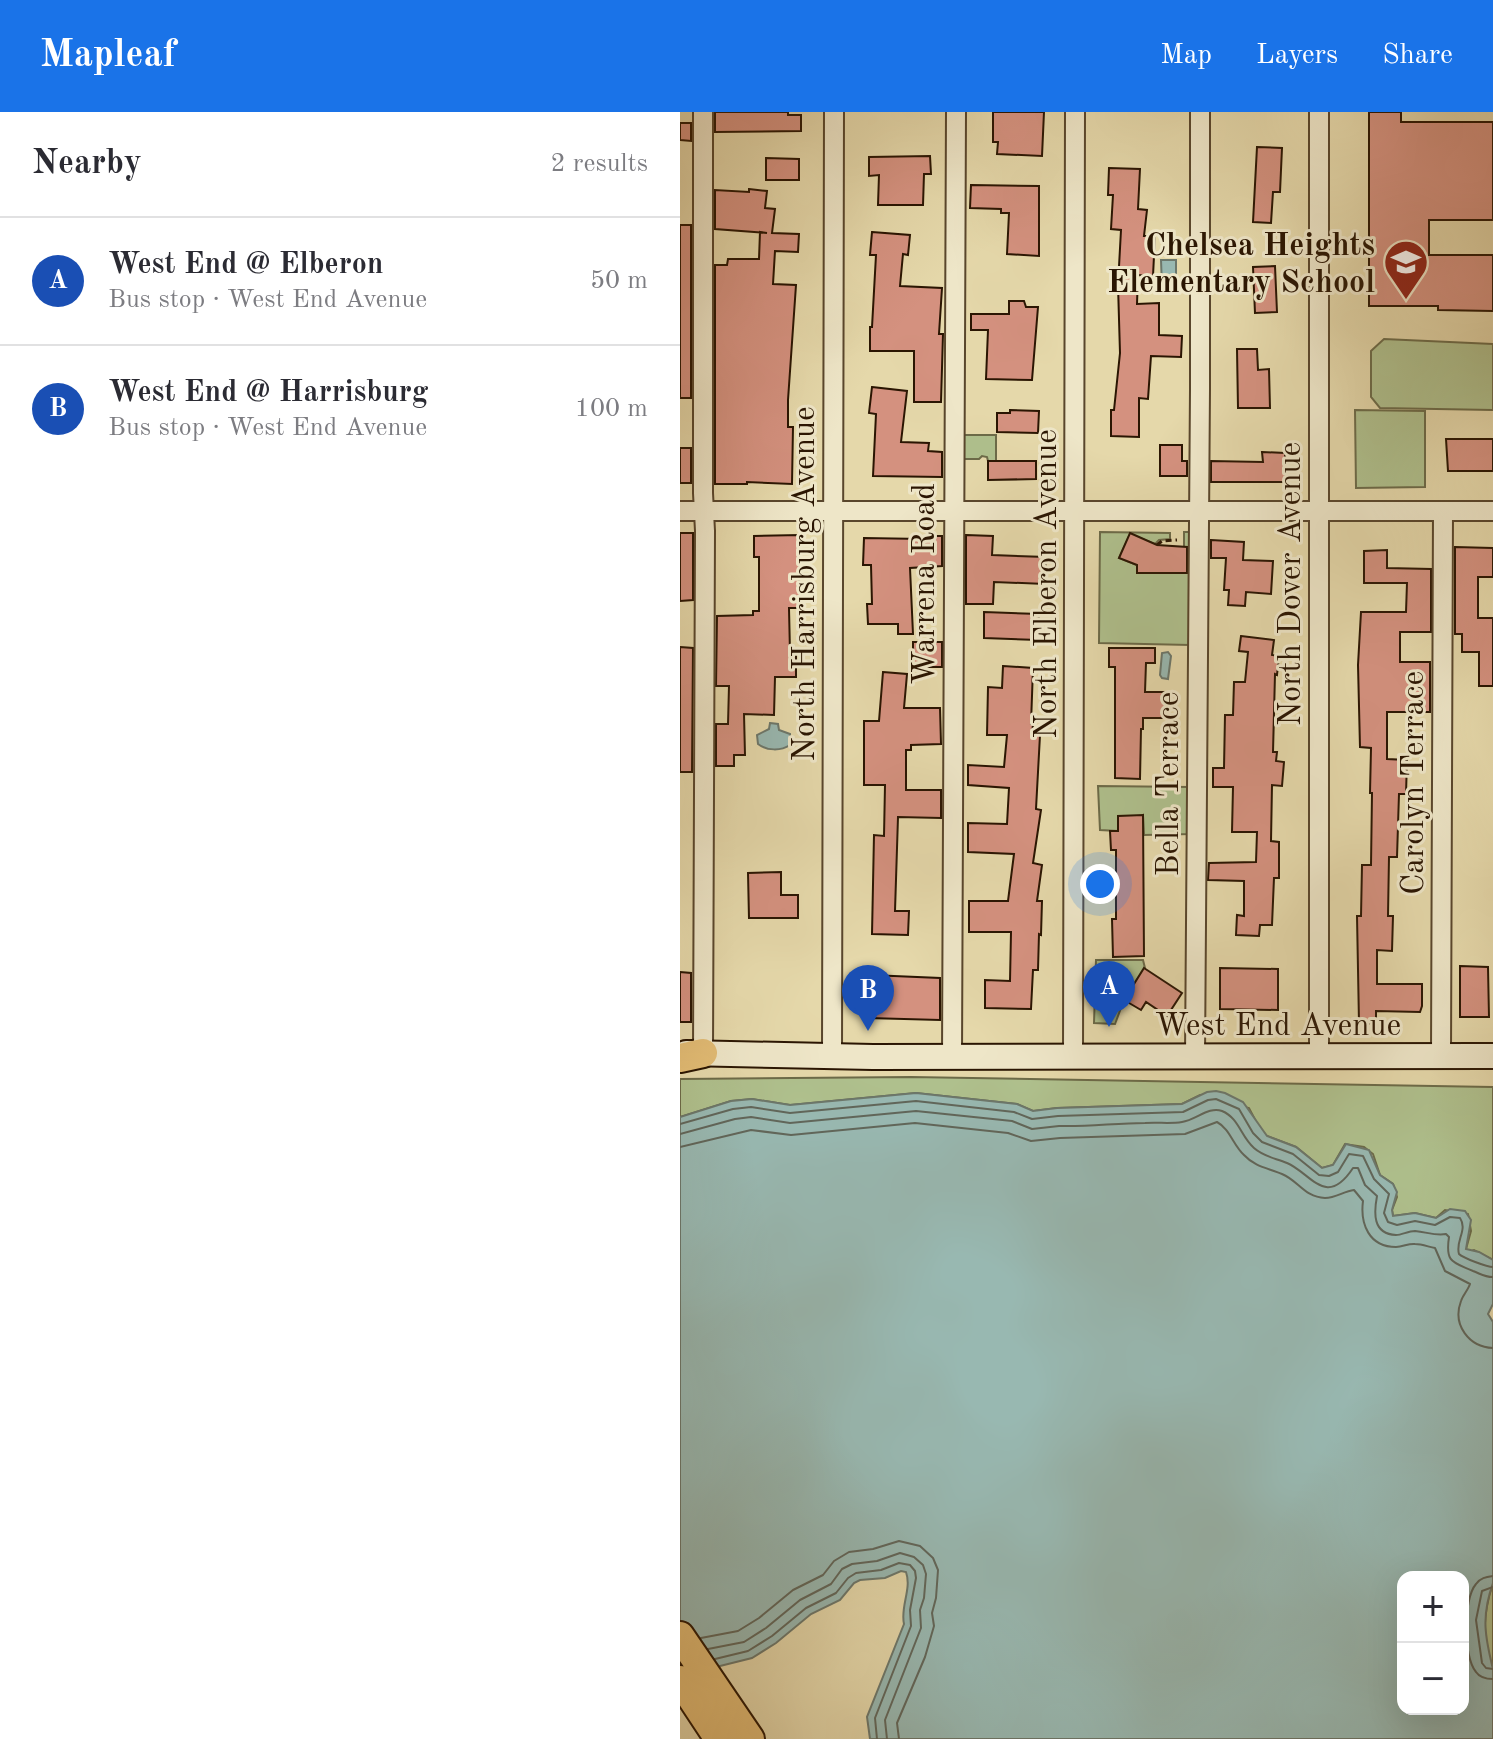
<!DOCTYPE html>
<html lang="en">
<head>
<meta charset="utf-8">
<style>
  :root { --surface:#fff; --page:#f7f7f7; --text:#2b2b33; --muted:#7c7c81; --line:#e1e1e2; --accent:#1a73e8 }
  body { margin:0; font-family:"Old Standard TT",serif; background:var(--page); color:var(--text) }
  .controls { position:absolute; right:24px; bottom:24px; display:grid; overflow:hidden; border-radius:16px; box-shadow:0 8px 32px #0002 }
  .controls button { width:72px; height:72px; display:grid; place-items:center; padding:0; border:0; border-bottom:2px solid var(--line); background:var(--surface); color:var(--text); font:40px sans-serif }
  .you { position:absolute; left:420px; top:772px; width:28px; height:28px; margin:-20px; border:6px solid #fff; border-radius:50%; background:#1a73e8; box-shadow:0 0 0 12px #1a73e833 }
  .badge { display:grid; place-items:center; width:52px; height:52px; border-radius:50%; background:var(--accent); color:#fff; font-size:26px; font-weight:700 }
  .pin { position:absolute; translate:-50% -66px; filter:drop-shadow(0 2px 4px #0008) }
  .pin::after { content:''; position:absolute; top:42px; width:28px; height:24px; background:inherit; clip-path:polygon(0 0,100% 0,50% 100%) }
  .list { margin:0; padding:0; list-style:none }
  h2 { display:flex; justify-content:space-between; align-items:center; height:104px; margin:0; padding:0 32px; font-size:34px }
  h2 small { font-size:26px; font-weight:400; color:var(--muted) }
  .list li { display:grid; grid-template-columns:52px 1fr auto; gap:24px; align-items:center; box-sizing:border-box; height:128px; padding:0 32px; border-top:2px solid var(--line) }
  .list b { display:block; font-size:30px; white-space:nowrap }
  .list p { margin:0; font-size:26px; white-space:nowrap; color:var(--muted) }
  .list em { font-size:26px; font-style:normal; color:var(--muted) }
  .map { position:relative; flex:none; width:813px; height:1627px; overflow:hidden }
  header { display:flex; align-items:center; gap:48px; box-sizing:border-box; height:112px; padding:0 40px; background:var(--accent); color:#fff }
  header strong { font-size:38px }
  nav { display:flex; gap:44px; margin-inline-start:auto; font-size:28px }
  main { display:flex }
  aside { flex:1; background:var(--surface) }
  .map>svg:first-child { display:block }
</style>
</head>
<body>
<header>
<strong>Mapleaf</strong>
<nav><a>Map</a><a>Layers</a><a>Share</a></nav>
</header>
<main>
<aside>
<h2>Nearby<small>2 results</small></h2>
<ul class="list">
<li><span class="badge" style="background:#1a4fb4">A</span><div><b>West End @ Elberon</b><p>Bus stop · West End Avenue</p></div><em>50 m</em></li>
<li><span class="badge" style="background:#1a4fb4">B</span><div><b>West End @ Harrisburg</b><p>Bus stop · West End Avenue</p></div><em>100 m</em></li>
</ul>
</aside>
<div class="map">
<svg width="813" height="1627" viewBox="0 0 813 1627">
  <rect width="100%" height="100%" fill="#e5d8aa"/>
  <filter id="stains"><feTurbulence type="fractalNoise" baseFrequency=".0025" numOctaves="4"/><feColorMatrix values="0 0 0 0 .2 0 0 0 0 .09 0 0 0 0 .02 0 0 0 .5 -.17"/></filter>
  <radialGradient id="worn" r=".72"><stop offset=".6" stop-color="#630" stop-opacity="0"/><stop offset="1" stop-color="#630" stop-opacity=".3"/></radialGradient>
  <path fill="#afc08d" stroke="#6c6a48" stroke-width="2" d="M704,227L813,232V298L700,296L691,285V239Z
    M675,298L745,299V375L676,376Z
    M283,323H316V349H308L307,345L302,344L299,347H283Z
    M420,420L490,421V427L479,428L475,432L450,422L439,446L457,453V461L507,460L509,435H504V420H513L510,533L419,531Z
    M418,674L510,675L512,722L464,723L463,703L438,719L420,718Z
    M416,848H463L465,856L444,888L435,912L414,911Z
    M231,965L813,975V1148L794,1138L789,1140L786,1137L791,1119L788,1102L765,1098L756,1106L735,1101L713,1104L712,1098L717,1085L713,1072L700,1063L693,1042L684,1035L665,1032L653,1053L642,1056L616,1035L587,1024L580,1017L569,996L520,983L502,992L377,996L353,999L337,992L236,981L110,993L72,987L51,989L0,1005V967Z
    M813,1471V1558C800,1531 804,1498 813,1471Z"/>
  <path fill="#98b8b1" stroke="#6c776b" stroke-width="2" fill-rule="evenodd" d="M481,148H496V175H482Z
    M488,540L491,544L488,567L482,566L480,563L482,541Z
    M90,611L98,612L99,618L110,622V633C101,639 87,639 78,632L77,623L89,617Z
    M536,979L545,981L563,990L587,1024L616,1035L642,1056L653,1053L666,1032L689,1038L700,1063L713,1072L717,1080L712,1098L713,1104L735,1101L756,1106L770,1097L785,1099L791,1108L786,1137L799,1140L813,1148V1192L808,1202L813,1210V1471C801,1504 805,1525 813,1557C813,1573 813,1609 813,1627H190L187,1605L224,1512C220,1495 232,1477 226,1460L221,1459L205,1466L180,1468L174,1471L160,1488L131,1502L96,1531L72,1546L0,1564V1005L51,989L72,987L110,993L236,981L337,992L353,999L377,996L502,992L527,980ZM723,1465H783V1597H723Z"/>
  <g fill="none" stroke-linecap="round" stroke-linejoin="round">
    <path stroke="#61665a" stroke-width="2" d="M0,1012L53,997L71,995L110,1001L236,989L334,1000L352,1007L378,1004L503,1000L528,988L536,987L559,997L573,1021L582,1030L613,1042L639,1063L649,1064L658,1060L669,1042L683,1044L694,1067L709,1082L704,1101L708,1110L717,1113L735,1109L755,1113L770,1105L780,1106C788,1118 775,1129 779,1142C783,1146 807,1155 813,1155
      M0,1022L55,1007L71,1005L110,1011L236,999L332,1009L352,1017L379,1014C408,1015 436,1011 465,1011C478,1010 490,1012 502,1010C516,1008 529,994 542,999C559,1006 561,1025 574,1036C584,1045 595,1046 607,1051C631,1061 646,1097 673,1056H678L685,1073L697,1084C694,1100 692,1122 716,1123C722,1123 728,1119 735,1119C747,1120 755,1124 766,1122L769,1125C765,1151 773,1150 793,1159C801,1162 804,1165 813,1165
      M0,1035L71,1018L111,1023L235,1011L328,1021L351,1029L380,1026L505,1022L537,1010C550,1017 553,1033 564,1043C575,1055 588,1056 602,1062C619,1069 624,1085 645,1086C656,1086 664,1079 674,1078L683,1089C680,1112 689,1135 716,1135C723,1135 729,1131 735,1132C742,1132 749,1135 755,1136L765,1159L790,1172C788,1178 783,1183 781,1189C772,1213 789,1235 813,1236
      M813,1464C806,1465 800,1466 796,1472C783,1487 783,1545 796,1560C800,1566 806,1567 813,1567
      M813,1475L802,1479L796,1508L802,1551L806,1556L813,1557
      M21,1526L58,1519L79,1506L113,1478L143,1463L154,1449L169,1440L193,1437L219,1429L240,1434L253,1446L258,1458L256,1486L252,1501L254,1514L245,1545L217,1611L219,1627
      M28,1537L64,1530L86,1516L120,1488L151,1472L162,1457L172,1452L197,1449L220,1441L234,1445L243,1453L246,1462L244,1486L240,1498L241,1516L205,1608L207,1627
      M35,1547L68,1539L92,1524L126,1496L156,1481L168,1466L176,1461L201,1458L219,1451L230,1453L235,1459L236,1466L230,1498L231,1514L195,1606L197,1627"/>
  </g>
  <path fill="#d4917f" stroke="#2a1502" stroke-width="2" d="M35,0H108V3H121V19L35,20Z
    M313,0H364L362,44L317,42L318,30H313Z
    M689,0H721V10H813V108H749V143H813V199L758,198V194H689Z
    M0,11H11V29L0,28Z
    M577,35L602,36L600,80H593L591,111L573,110Z
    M250,44L251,62H244L243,93H198L199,63L189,64V45Z
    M86,46L119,47V68H86Z
    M429,56L460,57L458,97L467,98L464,124H475L473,164L458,163L457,192L479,191V223L502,224L501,245L471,244L468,287L459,286V325L431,324V298H434L440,241L438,173L441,118L431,117L433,83H428Z
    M291,73L359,74V144L327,142L329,101H321V97L290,96Z
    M69,77L87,79L85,96L95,97L92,121L119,122L118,140L95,139L93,172L116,173L108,288V315H113L112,372L67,370V372H35V153H47L48,147H79L80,120L87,121L35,117V78L69,80Z
    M0,113H11V286H0Z
    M192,120L230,123L228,143L223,142L220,174L262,176L259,222H263L261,290H234V239H190V215H192L196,143H190Z
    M595,154L597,200L575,201L573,155Z
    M329,189H344L346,195H358L352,268L306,267L308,218H291V202H329Z
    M557,237H577L578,258L589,257L590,296H558Z
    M192,275L227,279L221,330L249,331L248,339L262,340V365L193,364L196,302L189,301Z
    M330,298L359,299L358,321L317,320V301H330Z
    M766,327H813V359H768Z
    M480,333H502V349H507V364H480Z
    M0,336H11V371H0Z
    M582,340L605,341V370H531V349L583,350Z
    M308,349H356V367L308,368Z
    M0,421H13V488L0,489Z
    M450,421L477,433L507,435V461H457V453L439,446Z
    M120,423L119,478H123V496H109L110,541H116V565H95L94,603L64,602L65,643H54V654H36V612H48L49,574H36L37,504L73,503V499H79V445H74V424Z
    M286,423L313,424L312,443L366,445L365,472L314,470L313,492H286Z
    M243,424H262V454L230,456L233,522H218V512H188L187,492H192L191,453H183L184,426L243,427Z
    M531,428L564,430L563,448L593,449L591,482L566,480L565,494L548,493L549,478H544L546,446H531Z
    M775,435L813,436V465H798V506H813V574H799V540H782V522H775Z
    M707,438V456L751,457V520H720V550H750V600H707V647L727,648L726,682H719L717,745H709L708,804H713L712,839L697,838V872H742V894L740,900L696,899V912L679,911L677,804H681L682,753H691L692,681H690L691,636L680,635L678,553L681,500H726L727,471H684V439Z
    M304,500L359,502L358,528L304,526Z
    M561,524L594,528L592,543L599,544L597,563L595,562L593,640H597L596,649L604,650L602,674L592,673L591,729L599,730V766H594L592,813H580L579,824L556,823L557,803L564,804V769L528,768L529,751L576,750L577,720H552L553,675H533V656H544L545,603H553L554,570H565L568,540L559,539Z
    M233,530H262V555H233Z
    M0,535L13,536L12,660H0Z
    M429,536H475V551H466L465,580H487V606H463V617H461L460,667L435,666V555H429Z
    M323,554L353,556L351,612H353L352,623H360L356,697L361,698L353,751L362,753L357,789H362L361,823L359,822L358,858H353L351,897L305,896V868L330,869L331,820H289V789H328L334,742L288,740V711L327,712L329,676L288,673V653L324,655L327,623H307L308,575L322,576Z
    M203,560L227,562L224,596H260L261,632L231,633V638H226V678H261V706L218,705L215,799H229L228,823L192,822L194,723L204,724L205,673H184V609H199Z
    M463,703L464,844L433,845L432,807H436V738H431L430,719H438V704Z
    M101,760V783H118V806H69L68,761Z
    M780,854L808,855L809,905H780Z
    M464,856L502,881L487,904L466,890L461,898L444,888Z
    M540,856L598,857V898L540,897Z
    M0,860L11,861V910H0Z
    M190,863L260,866V908L188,906Z"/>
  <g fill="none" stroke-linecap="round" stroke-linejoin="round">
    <g stroke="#59462c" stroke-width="22">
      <path id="minor" d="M23,0V381L25,419L23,941
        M639,0V944
        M0,399H813
        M152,944L154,0
        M761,944L763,399
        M272,945L276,0
        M393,945L395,0
        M515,945L520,277V0"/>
    </g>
    <g stroke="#2a1502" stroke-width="28">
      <path id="secondary" d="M6,941L193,945L813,944"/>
    </g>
    <g stroke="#2a1502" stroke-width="32">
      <path id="trunk" d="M0,946L23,941
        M0,1524L70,1627
        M0,1568L39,1627"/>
    </g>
    <path stroke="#2a1502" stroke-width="3" stroke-dasharray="6 4" stroke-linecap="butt" d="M477,433L482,429L497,428"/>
    <use href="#minor" stroke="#eee6c8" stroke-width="18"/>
    <use href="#secondary" stroke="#eee6c8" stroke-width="24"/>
    <use href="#trunk" stroke="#e2bc75" stroke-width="28"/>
  </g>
  <defs>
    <g id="school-pin" transform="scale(2.3)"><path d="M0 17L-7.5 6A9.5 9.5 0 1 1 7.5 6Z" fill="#8f2418" stroke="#eee6c8"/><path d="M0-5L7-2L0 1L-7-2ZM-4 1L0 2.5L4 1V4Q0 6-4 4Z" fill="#fff"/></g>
  </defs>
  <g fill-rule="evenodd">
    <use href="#school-pin" x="726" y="150"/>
  </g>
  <g text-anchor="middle" stroke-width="6" stroke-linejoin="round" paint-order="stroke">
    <g font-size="32" font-weight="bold" fill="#2a1502" stroke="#eee6c8" text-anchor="end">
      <text x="695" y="143">Chelsea Heights<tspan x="695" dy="37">Elementary School</tspan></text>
    </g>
    <g font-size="32" fill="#2a1502" stroke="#eee6c8">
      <text transform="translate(123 472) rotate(-90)" y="11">North Harrisburg Avenue</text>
      <text transform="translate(243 472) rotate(-90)" y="11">Warrena Road</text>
      <text transform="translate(365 472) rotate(-90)" y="11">North Elberon Avenue</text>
      <text transform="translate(609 472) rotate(-90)" y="11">North Dover Avenue</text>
      <text transform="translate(732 671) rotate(-90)" y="11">Carolyn Terrace</text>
      <text transform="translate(487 672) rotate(-90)" y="11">Bella Terrace</text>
      <text x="598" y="923">West End Avenue</text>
    </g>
  </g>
  <rect width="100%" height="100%" filter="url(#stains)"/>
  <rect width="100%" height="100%" fill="url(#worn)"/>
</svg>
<div class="controls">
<button>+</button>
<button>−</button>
</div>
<div class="you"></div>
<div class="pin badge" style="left:429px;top:915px;background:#1a4fb4">A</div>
<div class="pin badge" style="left:188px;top:919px;background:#1a4fb4">B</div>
</div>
</main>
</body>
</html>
